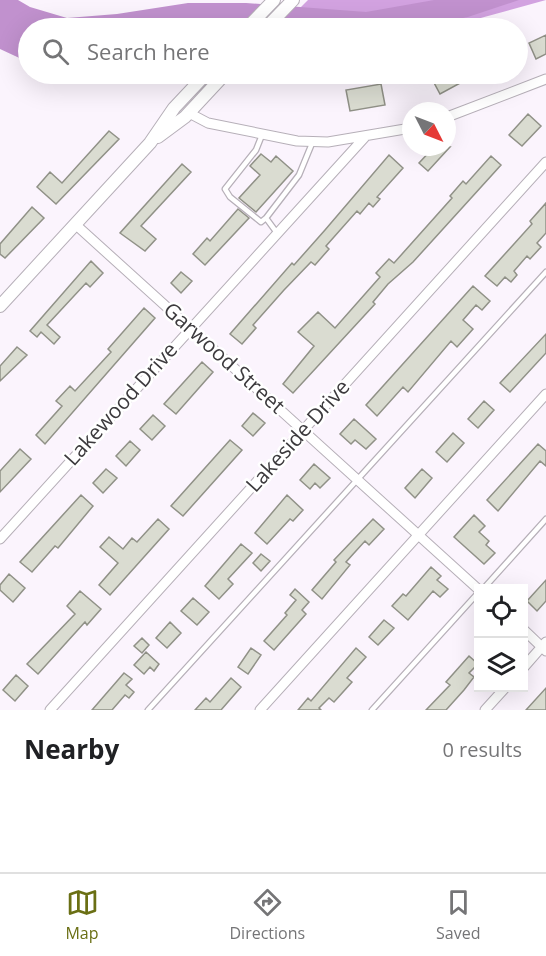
<!DOCTYPE html>
<html lang="en">
<head>
<meta charset="utf-8">
<style>
  :root { --surface:#fff; --page:#f6f6f6; --text:#202124; --muted:#757577; --line:#e0e0e0; --accent:#6a6f14 }
  body { margin:0; font-family:"Open Sans",sans-serif; background:var(--page); color:var(--text) }
  .controls { position:absolute; right:18px; bottom:18px; display:grid; overflow:hidden; border-radius:0px; box-shadow:0 6px 24px #0002 }
  .controls button { width:54px; height:54px; display:grid; place-items:center; padding:0; border:0; border-bottom:2px solid var(--line); background:var(--surface); color:var(--text); font:30px sans-serif }
  .compass { position:absolute; left:402px; top:102px; width:54px; height:54px; border-radius:50%; background:var(--surface); box-shadow:0 6px 24px #0002; rotate:132deg }
  .list { margin:0; padding:0; list-style:none }
  h2 { display:flex; justify-content:space-between; align-items:center; height:78px; margin:0; padding:0 24px; font-size:26px }
  h2 small { font-size:20px; font-weight:400; color:var(--muted) }
  .icon { flex:none; width:33px; height:33px; fill:none; stroke:currentColor; stroke-width:2; stroke-linecap:round; stroke-linejoin:round }
  .map { position:relative; flex:none; width:546px; height:710px; overflow:hidden }
  .search { position:absolute; background:var(--surface); box-shadow:0 6px 24px #0002; left:18px; right:18px; top:18px; height:66px; display:flex; align-items:center; gap:15px; box-sizing:border-box; padding:0 21px; border-radius:33px; color:var(--muted); font-size:22px }
  .sheet { height:162px; background:var(--surface) }
  nav { display:flex; justify-content:space-around; align-items:center; box-sizing:border-box; height:84px; border-top:2px solid var(--line); background:var(--surface); font-size:16px; color:var(--muted) }
  nav a { display:grid; justify-items:center; gap:3px }
  nav .on { color:var(--accent) }
  .map>svg:first-child { display:block }
</style>
</head>
<body>
<div class="map">
<svg width="546" height="710" viewBox="0 0 546 710">
  <rect width="100%" height="100%" fill="#fbf4fd"/>
  <path fill="#d2a2e0" d="M308,0H546L444,28H280Z"/>
  <path fill="#c191ce" d="M0,0H18L30,7L67,18L117,14L188,3H246L366,12L434,0H519L468,17L413,28H28V62L0,49Z"/>
  <path fill="#dadcd1" stroke="#909187" stroke-width="1.5" d="M546,35V54L536,59L529,43Z
    M438,74H460L464,81L440,94L431,77Z
    M381,84L385,105L350,111L346,90Z
    M528,114L541,126L522,146L509,135Z
    M109,131L119,139L56,204L37,187L50,172L62,183Z
    M434,147H450L428,171L419,163Z
    M261,154L271,162L276,156L293,171L256,212L239,198L260,175L250,166Z
    M389,155L403,168L377,197L380,199L373,207L369,203L360,214L357,211L326,246L329,249L315,265L311,262L284,290L253,325L256,328L242,344L230,334L292,263L294,265L325,230Z
    M491,156L501,165L413,262L388,284L373,302L375,304L293,393L283,384L314,346L298,332L318,312L335,328L380,277L376,273L389,259L394,263L452,198L450,196L463,181L466,184Z
    M182,164L191,172L141,226L156,239L145,251L120,233Z
    M546,203V233L537,243L541,247L530,259L527,256L514,271L517,275L511,282L505,277L497,286L485,276L532,224L530,221Z
    M32,207L44,218L5,258L0,254V244Z
    M238,209L249,218L205,265L193,254L207,238L210,241Z
    M91,261L103,273L90,287L86,283L47,325L60,337L54,344L41,332L37,337L30,331Z
    M181,272L192,281L181,293L171,283Z
    M473,286L490,301L482,310L476,305L463,320L473,329L457,347L451,341L408,392L403,387L377,416L366,405Z
    M144,308L155,318L45,444L36,435L62,406L56,401L70,386L75,391L111,352L108,349Z
    M546,334V353L510,392L500,383Z
    M17,347L27,355L0,381V366Z
    M202,362L213,372L176,414L164,404Z
    M484,401L494,410L478,428L468,419Z
    M253,413L265,423L253,436L242,426Z
    M153,415L165,426L152,440L140,429Z
    M354,419L376,439L366,449L355,440L351,444L340,434Z
    M453,433L464,443L447,462L436,452Z
    M230,440L242,450L183,516L171,506Z
    M130,441L140,450L126,466L116,456Z
    M538,444L546,451V466L540,461L498,511L487,500Z
    M20,449L31,459L0,492V471Z
    M314,464L330,478L320,488L315,483L310,489L300,480Z
    M106,469L117,478L103,493L93,483Z
    M422,469L432,478L415,498L405,488Z
    M81,495L93,506L58,548L55,546L32,572L20,562Z
    M287,495L303,510L293,521L290,519L267,544L255,533Z
    M474,515L485,526L479,532L489,541L486,545L495,553L484,564L454,537Z
    M158,519L169,529L110,595L99,585L118,563L100,547L109,537L123,549L132,538L137,542Z
    M373,519L384,529L369,545L365,541L346,562L350,565L322,599L312,590L336,562L334,560Z
    M241,544L252,553L228,579L233,584L219,599L205,586Z
    M261,554L270,561L261,571L253,563Z
    M431,567L441,576L437,580L448,589L440,597L433,591L408,620L392,606L403,594L406,596Z
    M9,574L25,588L13,602L0,590V585Z
    M546,580V601L537,611L527,601Z
    M295,589L309,602L302,610L306,614L274,650L264,641L287,615L285,613L296,600L290,595Z
    M80,591L101,609L87,625L85,622L38,674L27,664L75,614L67,606Z
    M193,598L209,612L197,625L181,611Z
    M384,620L394,628L378,645L369,637Z
    M170,622L181,633L167,648L156,638Z
    M142,638L149,645L142,653L134,646Z
    M251,648L261,655L248,674L238,667Z
    M356,648L366,657L347,678L352,682L334,702L329,698L319,708L321,710H298L308,698L311,701Z
    M146,652L159,664L154,671L150,667L144,674L134,665Z
    M469,656L478,664L469,673L474,677L464,690L446,710H426L450,685L446,682Z
    M124,673L132,679L126,685L134,692L129,698L125,695L112,710H92Z
    M16,675L28,686L15,701L3,690Z
    M231,678L241,687L221,710H195L206,698L210,702Z
    M546,688V710H526Z"/>
  <g fill="none" stroke-linecap="round" stroke-linejoin="round">
    <g stroke="#b6afb8" stroke-width="7">
      <path id="service" d="M262,135L256,150L225,189L230,197L261,222L266,218
        M277,233L266,218L299,175L313,141
        M484,588L546,519
        M148,710L546,272
        M372,710L478,593"/>
    </g>
    <g stroke="#b6afb8" stroke-width="11">
      <path id="minor" d="M189,113L208,123L297,141L328,142L411,128
        M447,117L546,79
        M75,224L478,589
        M0,539L365,137
        M524,630L546,651
        M524,667L546,642
        M50,710L546,162
        M260,710L546,394
        M485,710L505,688"/>
    </g>
    <g stroke="#b6afb8" stroke-width="14">
      <path id="secondary" d="M247,28L274,0
        M266,28L293,0
        M158,137L185,117L225,74
        M0,306L150,143L174,108L206,74"/>
    </g>
    <use href="#service" stroke="#fff" stroke-width="4.5"/>
    <use href="#minor" stroke="#fff" stroke-width="9"/>
    <use href="#secondary" stroke="#fff" stroke-width="12"/>
  </g>
  <g text-anchor="middle" stroke-width="5" stroke-linejoin="round" paint-order="stroke">
    <g font-size="21" fill="#3c3a3d" stroke="#fff">
      <text transform="translate(224 358) rotate(42)" y="7">Garwood Street</text>
      <text transform="translate(121 404) rotate(-48)" y="7">Lakewood Drive</text>
      <text transform="translate(298 436) rotate(-48)" y="7">Lakeside Drive</text>
    </g>
  </g>
</svg>
<div class="controls">
<button><svg class="icon" aria-label="locate" viewBox="0 0 24 24"><circle cx="12" cy="12" r="6"/><path d="M12 2v4M12 18v4M2 12h4M18 12h4"/></svg></button>
<button><svg class="icon" aria-label="layers" viewBox="0 0 24 24"><path d="M12 4l9 5-9 5-9-5zM3 14l9 5 9-5"/></svg></button>
</div>
<svg class="compass" viewBox="-18 -18 36 36"><path d="M0-13l5 13h-10z" fill="#e53935"/><path d="M0 13l5-13h-10z" fill="#757577"/></svg>
<div class="search"><svg class="icon" aria-label="search" viewBox="0 0 24 24"><circle cx="10" cy="10" r="6"/><path d="M15 15l6 6"/></svg>Search here</div>
</div>
<section class="sheet">
<h2>Nearby<small>0 results</small></h2>
<ul class="list">
</ul>
</section>
<nav>
<a class="on"><svg class="icon" aria-label="map" viewBox="0 0 24 24"><path d="M3 6l6-2 6 2 6-2v14l-6 2-6-2-6 2zM9 4v14M15 6v14"/></svg>Map</a>
<a><svg class="icon" aria-label="directions" viewBox="0 0 24 24"><path d="M12 3l9 9-9 9-9-9zM9 14v-3h6M13 9l2 2-2 2"/></svg>Directions</a>
<a><svg class="icon" aria-label="saved" viewBox="0 0 24 24"><path d="M7 4h10v16l-5-4-5 4z"/></svg>Saved</a>
</nav>
</body>
</html>
